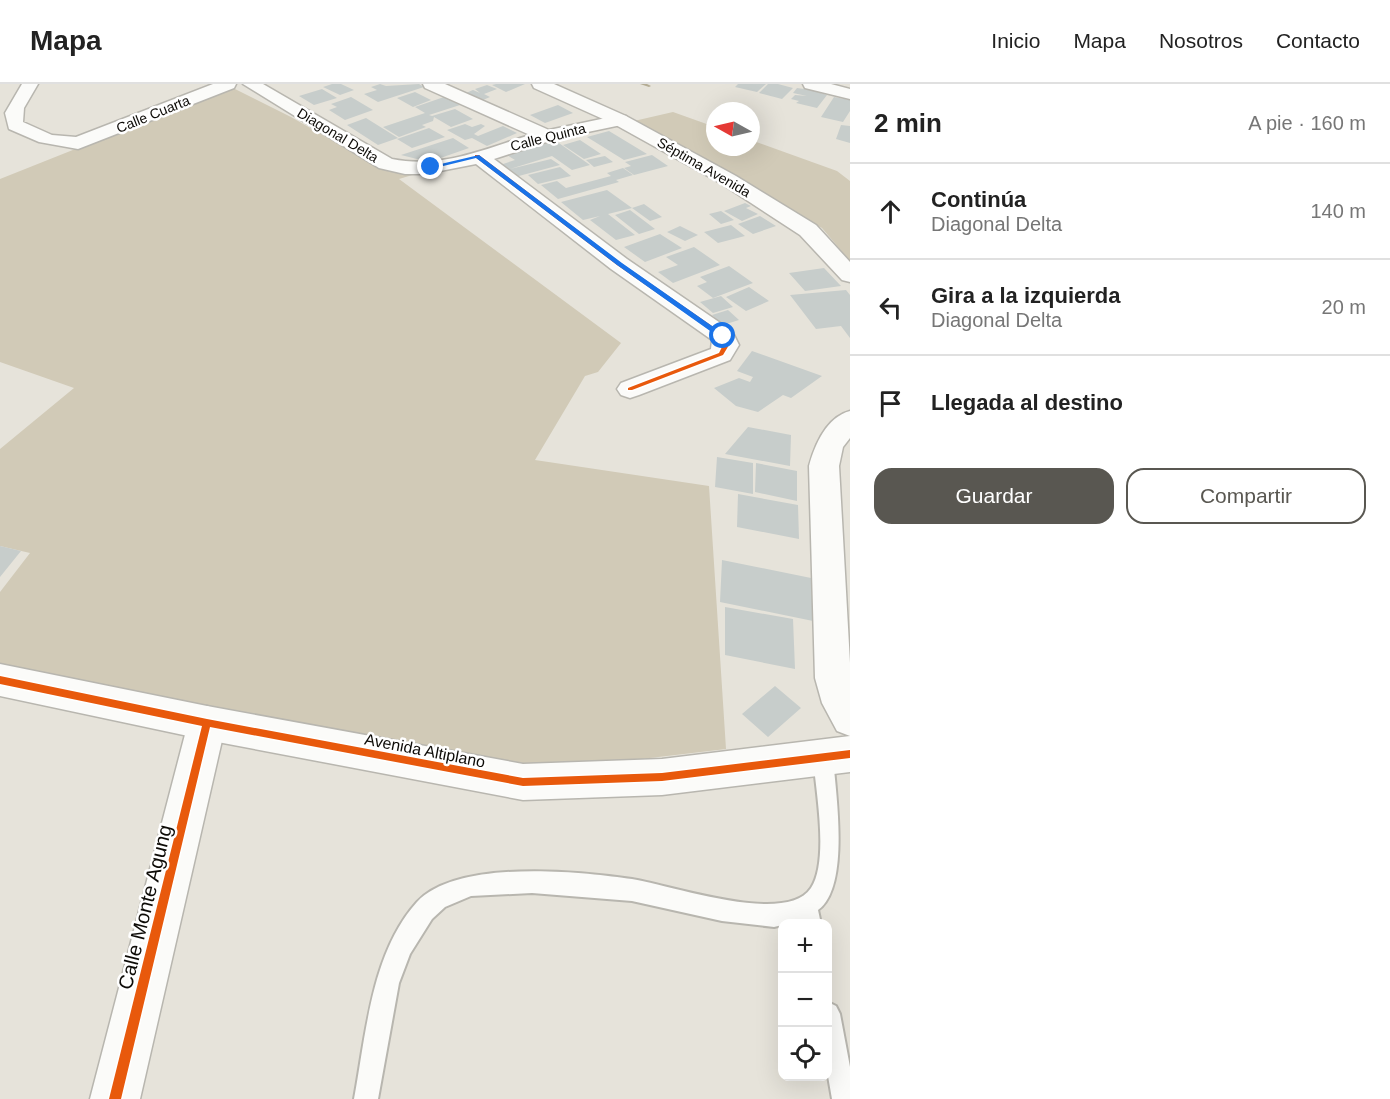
<!DOCTYPE html>
<html lang="es">
<head>
<meta charset="utf-8">
<style>
  :root { --surface:#fff; --page:#f6f6f6; --text:#222; --muted:#767676; --line:#e0e0e0; --accent:#595751 }
  body { margin:0; font-family:Helvetica,sans-serif; background:var(--page); color:var(--text) }
  .controls { position:absolute; right:18px; bottom:18px; display:grid; overflow:hidden; border-radius:12px; box-shadow:0 6px 24px #0002 }
  .controls button { width:54px; height:54px; display:grid; place-items:center; padding:0; border:0; border-bottom:2px solid var(--line); background:var(--surface); color:var(--text); font:30px sans-serif }
  .compass { position:absolute; left:706px; top:18px; width:54px; height:54px; border-radius:50%; background:var(--surface); box-shadow:0 6px 24px #0002; rotate:278deg }
  .stop { position:absolute; width:18px; height:18px; margin:-14px; border:4px solid #1a73e8; border-radius:50%; background:#fff }
  .stop.end { background:#1a73e8; border-color:#fff; box-shadow:0 2px 6px #0008 }
  .list { margin:0; padding:0; list-style:none }
  h2 { display:flex; justify-content:space-between; align-items:center; height:78px; margin:0; padding:0 24px; font-size:26px }
  h2 small { font-size:20px; font-weight:400; color:var(--muted) }
  .list li { display:grid; grid-template-columns:39px 1fr auto; gap:18px; align-items:center; box-sizing:border-box; height:96px; padding:0 24px; border-top:2px solid var(--line) }
  .list b { display:block; font-size:22px; white-space:nowrap }
  .list p { margin:0; font-size:20px; white-space:nowrap; color:var(--muted) }
  .list em { font-size:20px; font-style:normal; color:var(--muted) }
  .actions { display:flex; gap:12px; padding:18px 24px }
  .actions a { flex:1; padding:14px 0; border:2px solid var(--accent); border-radius:18px; text-align:center; font-size:21px; color:var(--accent) }
  .actions .main { background:var(--accent); color:#fff }
  .icon { flex:none; width:33px; height:33px; fill:none; stroke:currentColor; stroke-width:2; stroke-linecap:round; stroke-linejoin:round }
  .map { position:relative; flex:none; width:850px; height:1015px; overflow:hidden }
  header { display:flex; align-items:center; gap:36px; box-sizing:border-box; height:84px; padding:0 30px; background:var(--surface); border-bottom:2px solid var(--line) }
  header strong { font-size:28px }
  nav { display:flex; gap:33px; margin-inline-start:auto; font-size:21px }
  main { display:flex }
  aside { flex:1; background:var(--surface) }
  .map>svg:first-child { display:block }
</style>
</head>
<body>
<header>
<strong>Mapa</strong>
<nav><a>Inicio</a><a>Mapa</a><a>Nosotros</a><a>Contacto</a></nav>
</header>
<main>
<div class="map">
<svg width="850" height="1015" viewBox="0 0 850 1015">
  <rect width="100%" height="100%" fill="#e6e3da"/>
  <path fill="#d1cab7" d="M231,3L291,33L379,83L419,89L399,95L621,259L598,288L585,292L535,376L709,402L726,665L557,685H528L0,581V508L30,469L0,462V365L74,304L0,278V95Z
    M673,28L715,43V63H751V56L837,87L850,97V177L822,144L634,37Z"/>
  <g fill="none" stroke-linecap="round" stroke-linejoin="round">
    <path fill="#b4ac93" fill-rule="evenodd" d="M640,0H647L651,2L649,3Z"/>
  </g>
  <path fill="#c7cdcb" d="M332,0H341L354,6L340,11L323,3Z
    M380,0L386,2L419,0L424,3L378,18L364,10L377,6L371,3Z
    M496,0H525L506,8L492,1Z
    M738,0H766L757,8L735,3Z
    M768,0H778L793,4L782,15L759,9Z
    M487,1L497,5L484,10L490,13L483,16L466,9L473,6L480,9L475,5Z
    M797,4L811,6L827,11L817,24L796,19L799,17L791,15L795,11L807,12L793,9Z
    M322,5L337,14L314,21L299,12Z
    M415,8L431,16L413,23L397,14Z
    M351,13L373,26L345,36L329,26L337,23L331,20Z
    M444,13L460,21L429,31L432,32L455,25L473,35L451,43L434,33L433,37L422,41L426,43L399,53L383,43L425,29L415,23Z
    M834,13L850,16V27L843,38L821,33Z
    M558,21L573,29L545,39L530,31Z
    M366,34L398,54L378,61L347,41Z
    M465,40L472,43L481,40L485,42L474,50L478,52L503,42L517,49L487,62L472,54L465,56L447,46Z
    M841,41L850,42V59L836,55Z
    M429,44L445,53L412,64L397,55Z
    M609,47L647,70L624,76L587,53Z
    M453,54L469,64L429,78L401,71Z
    M580,56L601,70L584,75L563,61Z
    M556,57L590,81L572,86L552,72L510,85L551,75L560,81L515,93L500,81L515,76L507,71Z
    M652,71L668,82L634,91L624,84L631,82L625,78Z
    M605,72L613,78L594,83L586,76Z
    M560,83L571,92L538,100L528,91Z
    M623,84L633,91L616,96L619,98L558,115L541,101L557,97L566,104L611,92L607,89Z
    M607,106L632,124L608,130L635,151L616,156L590,136L600,132L583,136L561,118Z
    M745,119L751,122L746,124L758,130L742,137L724,127Z
    M644,120L662,133L650,137L632,124Z
    M630,126L655,145L639,150L615,131Z
    M721,127L734,136L721,140L709,130Z
    M760,132L776,142L753,150L738,140Z
    M731,141L745,152L718,159L704,148Z
    M680,142L698,151L685,157L667,148Z
    M660,150L682,164L645,178L624,163Z
    M694,163L720,181L673,199L658,188L678,181L666,173Z
    M729,182L753,199L713,214L697,202L707,198L700,193Z
    M824,184L841,202L805,207L789,189Z
    M749,203L769,217L746,227L726,213Z
    M846,206L850,211V254L841,242L816,245L790,211Z
    M721,212L733,223L713,229L700,218Z
    M728,226L739,236L723,241L712,231Z
    M752,267L822,292L791,314L783,311L758,328L736,322L714,304L739,294L750,298L753,293L737,287Z
    M748,343L791,351L790,382L725,370Z
    M717,373L753,379V410L715,403Z
    M756,379L797,387V417L755,408Z
    M738,410L798,421L799,455L737,443Z
    M0,462L21,467L0,493Z
    M722,476L811,494L813,537L720,518Z
    M725,523L793,535L795,585L725,571Z
    M775,602L801,624L768,653L742,630Z"/>
  <g fill="none" stroke-linecap="round" stroke-linejoin="round">
    <g stroke="#b8b6af" stroke-width="4">
      <path id="service" d="M823,665L830,668L833,674C836,711 850,803 818,826L821,840L799,837L774,843L722,837L632,817L532,809L471,812L445,823L432,835L410,870L399,899L378,1015H354C366,951 371,869 417,818C457,775 578,787 632,795C671,801 786,842 811,804C829,777 816,707 813,674L816,668Z
        M828,918L836,922L840,930L850,983V1015H832L828,992Z"/>
    </g>
    <g stroke="#b8b6af" stroke-width="3">
      <path id="minor" d="M22,0H38L24,24L23,38L52,51L76,53L213,0H236L234,4L78,65L39,58L9,45L5,29Z
        M243,0H263L392,75C441,85 484,65 530,51L425,4L423,0H445L549,46L620,31L626,32L629,36L626,40L559,54L494,75L627,175L732,247L739,261L730,276L639,311L630,314L621,311L617,305L621,299L711,265L712,256L611,185L476,80L425,90H405L379,84Z
        M803,0H831L850,5V15L805,4Z
        M207,622L220,627L226,639L140,1015H90L188,639L194,627Z"/>
    </g>
    <g stroke="#b8b6af" stroke-width="3">
      <path id="tertiary" d="M532,0H554L626,32L736,92L816,141L850,178V198L842,196L800,151L722,100L614,40L534,4Z
        M850,327V354L843,363L839,382L850,579V652L837,647L822,619L815,594L809,382C815,360 827,333 850,327Z
        M0,580L207,622L523,680L662,675L850,652V688L662,711L523,716L207,656L0,612Z"/>
    </g>
    <use href="#service" fill="#fbfbf9" fill-rule="evenodd"/>
    <use href="#minor" fill="#fbfbf9" fill-rule="evenodd"/>
    <use href="#tertiary" fill="#fbfbf9" fill-rule="evenodd"/>
    <g stroke="#fff" stroke-width="3">
      <path id="cycleway" d="M475,71H479L621,179L725,251L729,261L723,271L632,306H628V304L719,269L723,261L720,253L617,181L475,73Z
        M0,592L207,635L523,694L662,689L850,666V674L662,697L523,702L210,643L121,1015H109L202,642L0,600Z"/>
    </g>
    <use href="#cycleway" fill="#e8590c" fill-rule="evenodd"/>
  </g>
  <path fill="#1a73e8" d="M479,71L622,179L725,251V254H720L617,181L476,74L431,85L428,83Z"/>
  <g text-anchor="middle" stroke-width="5" stroke-linejoin="round" paint-order="stroke">
    <g font-size="14" fill="#0d0b07" stroke="#fff">
      <text transform="translate(153 30) rotate(-22)" y="5">Calle Cuarta</text>
      <text transform="translate(338 51) rotate(31)" y="5">Diagonal Delta</text>
      <text transform="translate(548 53) rotate(-14)" y="5">Calle Quinta</text>
      <text transform="translate(704 83) rotate(30)" y="5">Séptima Avenida</text>
    </g>
    <g font-size="16" fill="#0d0b07" stroke="#fff">
      <text transform="translate(425 666) rotate(11)" y="6">Avenida Altiplano</text>
    </g>
    <g font-size="20" fill="#0d0b07" stroke="#fff">
      <text transform="translate(145 823) rotate(-76)" y="7">Calle Monte Agung</text>
    </g>
  </g>
</svg>
<div class="controls">
<button>+</button>
<button>−</button>
<button><svg class="icon" aria-label="locate" viewBox="0 0 24 24"><circle cx="12" cy="12" r="6"/><path d="M12 2v4M12 18v4M2 12h4M18 12h4"/></svg></button>
</div>
<svg class="compass" viewBox="-18 -18 36 36"><path d="M0-13l5 13h-10z" fill="#e53935"/><path d="M0 13l5-13h-10z" fill="#767676"/></svg>
<div class="stop" style="left:723px;top:252px"></div>
<div class="stop end" style="left:431px;top:83px"></div>
</div>
<aside>
<h2>2 min<small>A pie · 160 m</small></h2>
<ul class="list">
<li><svg class="icon" aria-label="ahead" viewBox="0 0 24 24"><path d="M12 20V5M6 11l6-6 6 6"/></svg><div><b>Continúa</b><p>Diagonal Delta</p></div><em>140 m</em></li>
<li><svg class="icon" aria-label="left" viewBox="0 0 24 24"><path d="M17 20v-9H6M10 6l-5 5 5 5"/></svg><div><b>Gira a la izquierda</b><p>Diagonal Delta</p></div><em>20 m</em></li>
<li><svg class="icon" aria-label="arrive" viewBox="0 0 24 24"><path d="M6 21V4h12l-3 4 3 4H6"/></svg><div><b>Llegada al destino</b></div></li>
</ul>
<div class="actions"><a class="main">Guardar</a><a>Compartir</a></div>
</aside>
</main>
</body>
</html>
